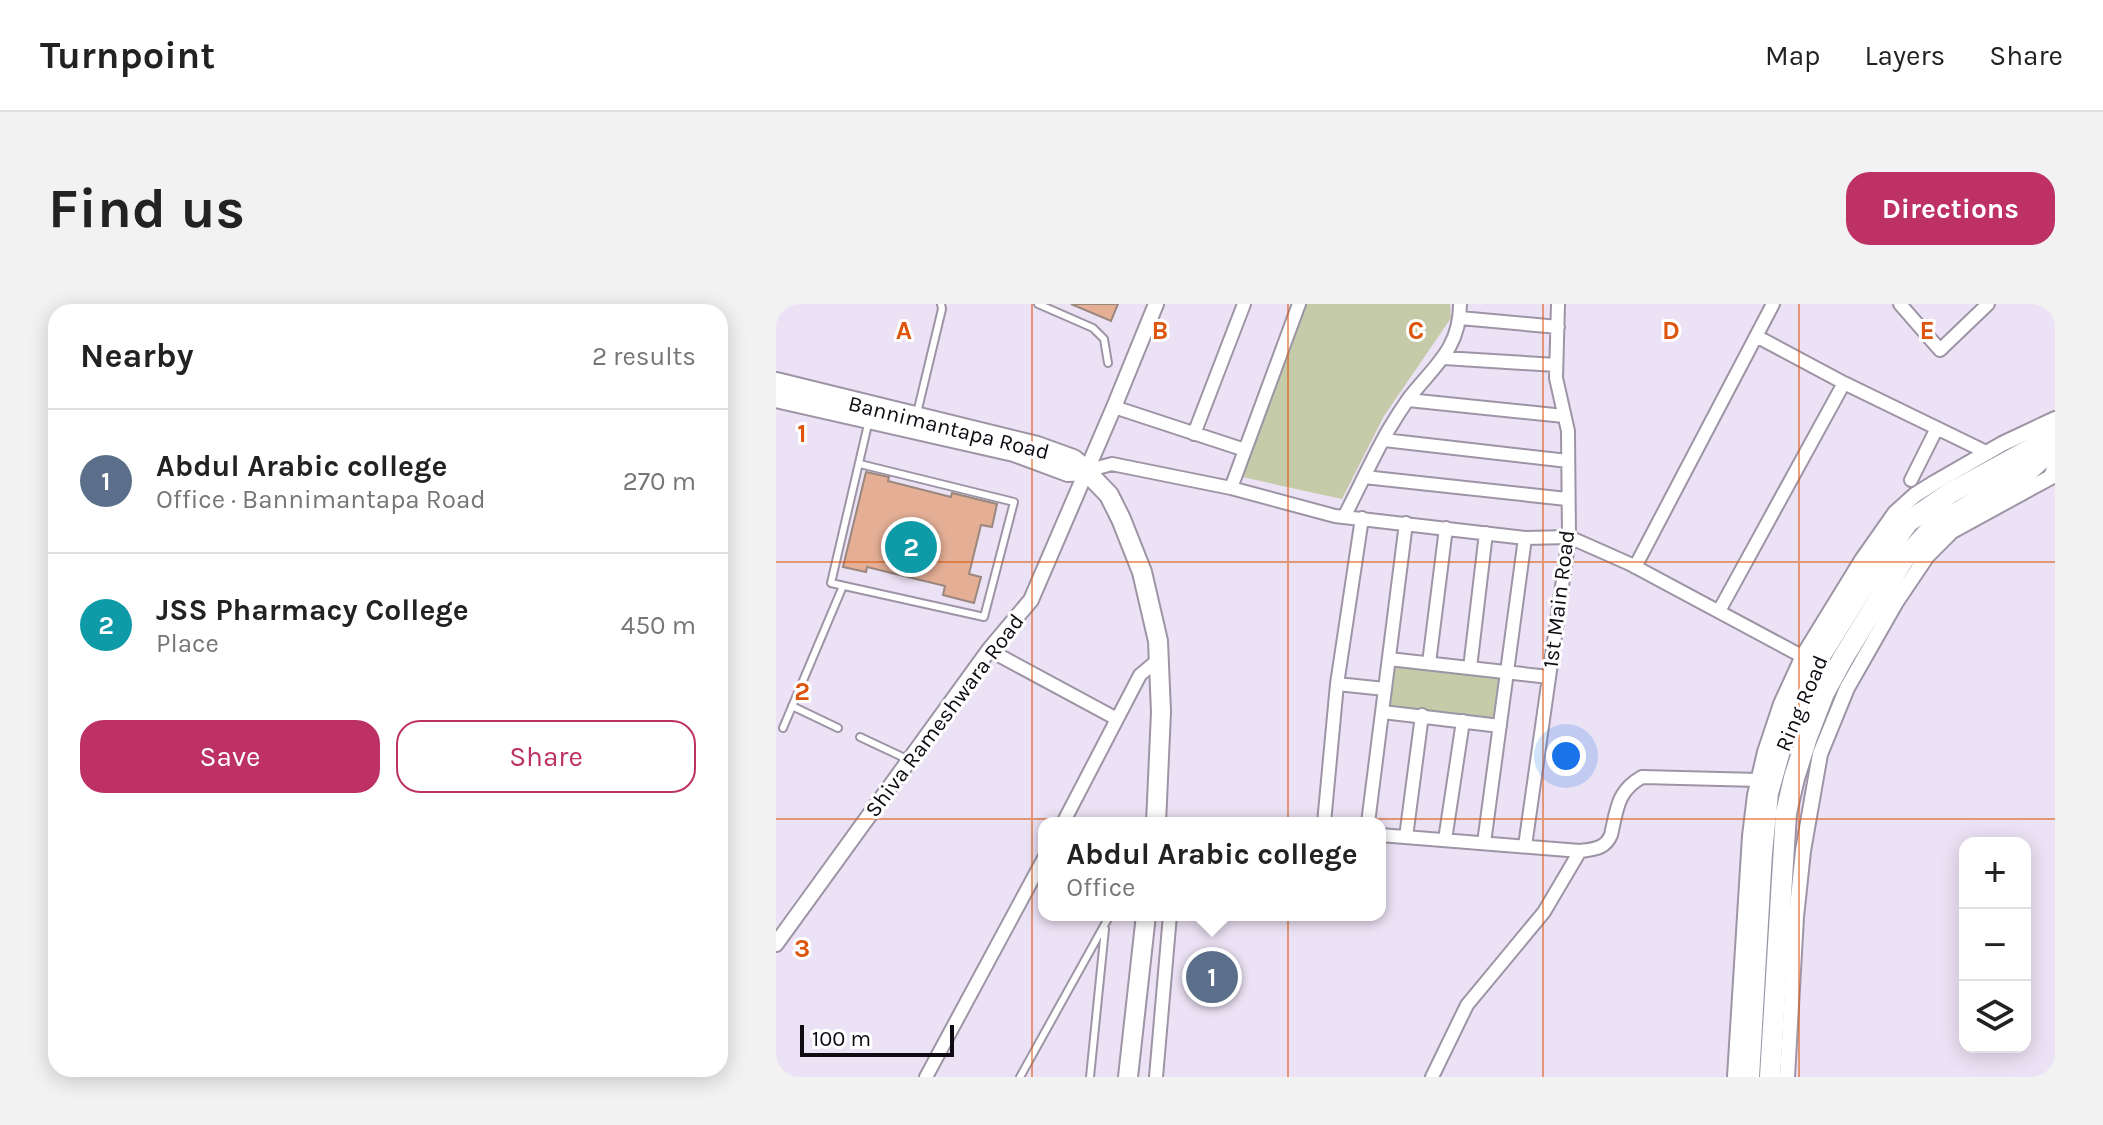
<!DOCTYPE html>
<html lang="en">
<head>
<meta charset="utf-8">
<style>
  :root { --surface:#fff; --page:#f2f2f2; --text:#222; --muted:#767676; --line:#e0e0e0; --accent:#bd3165 }
  body { margin:0; font-family:Karla,sans-serif; background:var(--page); color:var(--text) }
  .controls { position:absolute; right:24px; bottom:24px; display:grid; overflow:hidden; border-radius:16px; box-shadow:0 4px 20px #0003 }
  .controls button { width:72px; height:72px; display:grid; place-items:center; padding:0; border:0; border-bottom:2px solid var(--line); background:var(--surface); color:var(--text); font:40px sans-serif }
  .scale { position:absolute; left:24px; bottom:20px; width:154px; box-sizing:border-box; padding-left:8px; border:4px solid #0f0b12; border-top:0; font-size:22px; line-height:28px; white-space:nowrap; color:#0f0b12; -webkit-text-stroke:6px #fff; paint-order:stroke }
  .you { position:absolute; left:790px; top:452px; width:28px; height:28px; margin:-20px; border:6px solid #fff; border-radius:50%; background:#1a73e8; box-shadow:0 0 0 12px #1a73e833 }
  .badge { display:grid; place-items:center; width:52px; height:52px; border-radius:50%; background:var(--accent); color:#fff; font-size:26px; font-weight:700 }
  .pin { position:absolute; translate:-50% -50%; border:4px solid #fff; box-shadow:0 2px 8px #0006 }
  .popup { position:absolute; left:262px; top:513px; width:348px; height:104px; box-sizing:border-box; display:grid; place-content:center; border-radius:16px; background:var(--surface); filter:drop-shadow(0 2px 6px #0005); font-size:26px; white-space:nowrap; color:var(--muted) }
  .popup b { font-size:30px; color:var(--text) }
  .popup::after { content:''; position:absolute; left:50%; top:100%; margin-left:-16px; border:16px solid transparent; border-top-color:var(--surface) }
  .list { margin:0; padding:0; list-style:none }
  h2 { display:flex; justify-content:space-between; align-items:center; height:104px; margin:0; padding:0 32px; font-size:34px }
  h2 small { font-size:26px; font-weight:400; color:var(--muted) }
  .list li { display:grid; grid-template-columns:52px 1fr auto; gap:24px; align-items:center; box-sizing:border-box; height:144px; padding:0 32px; border-top:2px solid var(--line) }
  .list b { display:block; font-size:30px; white-space:nowrap }
  .list p { margin:0; font-size:26px; white-space:nowrap; color:var(--muted) }
  .list em { font-size:26px; font-style:normal; color:var(--muted) }
  .actions { display:flex; gap:16px; padding:24px 32px }
  .actions a { flex:1; padding:18px 0; border:2px solid var(--accent); border-radius:24px; text-align:center; font-size:28px; color:var(--accent) }
  .actions .main { background:var(--accent); color:#fff }
  .icon { flex:none; width:44px; height:44px; fill:none; stroke:currentColor; stroke-width:2; stroke-linecap:round; stroke-linejoin:round }
  .map { position:relative; flex:none; width:1279px; height:773px; overflow:hidden; border-radius:24px }
  header { display:flex; align-items:center; gap:48px; box-sizing:border-box; height:112px; padding:0 40px; background:var(--surface); border-bottom:2px solid var(--line) }
  header strong { font-size:38px }
  nav { display:flex; gap:44px; margin-inline-start:auto; font-size:28px }
  .intro { display:flex; align-items:center; justify-content:space-between; box-sizing:border-box; height:192px; padding:0 48px }
  h1 { margin:0; font-size:56px }
  .button { padding:20px 36px; border-radius:24px; background:var(--accent); color:#fff; font-size:28px; font-weight:700 }
  main { display:flex; gap:48px; padding:0 48px }
  aside { flex:1; background:var(--surface); border-radius:24px; box-shadow:0 4px 20px #0003 }
  .map>svg:first-child { display:block }
</style>
</head>
<body>
<header>
<strong>Turnpoint</strong>
<nav><a>Map</a><a>Layers</a><a>Share</a></nav>
</header>
<div class="intro"><h1>Find us</h1><a class="button">Directions</a></div>
<main>
<aside>
<h2>Nearby<small>2 results</small></h2>
<ul class="list">
<li><span class="badge" style="background:#5c6f8a">1</span><div><b>Abdul Arabic college</b><p>Office · Bannimantapa Road</p></div><em>270 m</em></li>
<li><span class="badge" style="background:#0f9aa8">2</span><div><b>JSS Pharmacy College</b><p>Place</p></div><em>450 m</em></li>
</ul>
<div class="actions"><a class="main">Save</a><a>Share</a></div>
</aside>
<div class="map">
<svg width="1279" height="773" viewBox="0 0 1279 773">
  <rect width="100%" height="100%" fill="#ece2f5"/>
  <path fill="#c5caa9" d="M530,0H674L675,14L608,112L566,195L466,173Z
    M616,360L725,373L720,417L611,404Z"/>
  <path fill="#e5af96" stroke="#9a877d" stroke-width="2" d="M295,0H342L335,17Z
    M90,168L113,173L112,177L175,193L176,189L221,200L216,223L205,221L193,270L205,273L198,299L167,291L169,282L91,263L90,268L67,263Z"/>
  <g fill="none" stroke-linecap="round" stroke-linejoin="round">
    <g stroke="#9d94a5" stroke-width="10">
      <path id="service" d="M262,0L317,24L328,35L332,59
        M141,109L166,5L165,0
        M84,160L238,198L208,313L55,279L93,116
        M16,402L62,424
        M7,424L67,282
        M84,433L133,456
        M244,773L334,611
        M314,773L329,625"/>
    </g>
    <g stroke="#9d94a5" stroke-width="16">
      <path id="minor" d="M1124,0L1164,46L1212,0
        M684,14L782,23
        M980,32L1068,79L1212,149
        M668,54L780,61
        M632,96L788,112
        M338,103L469,146
        M418,130L468,0
        M608,136L792,157
        M310,167L336,160L455,184L559,212L749,234L793,233L854,260L1033,356
        M588,173L791,195
        M1135,176L1161,124
        M455,184L523,0
        M568,213C583,184 597,153 613,125C619,115 626,104 633,94C658,62 684,45 684,0
        M859,263L997,0
        M943,307L1068,79
        M213,346L341,415
        M613,355L773,373
        M653,359L670,224
        M694,364L710,229
        M561,380L609,385
        M607,408L724,422
        M287,519L364,371L383,355
        M548,519L561,380L586,214
        M592,519L630,219
        M604,531L804,547C818,545 829,545 835,531C841,505 841,487 866,473L983,476
        M630,533L646,411
        M669,536L687,417
        M708,539L749,234
        M749,542L793,233L792,127L780,74L782,0
        M150,773L268,554
        M380,773L394,611
        M656,773L691,701L768,608L804,547"/>
    </g>
    <g stroke="#9d94a5" stroke-width="18">
      <path id="tertiary" d="M0,640L213,346L255,296L338,103L380,0
        M959,773L974,532L979,491L989,448L1005,400L1027,352L1086,256L1119,209L1139,191L1158,179L1226,140L1279,115
        M1011,773L1020,613L1027,547L1044,450L1071,384L1120,298L1151,252L1176,227L1275,173L1279,162"/>
    </g>
    <g stroke="#9d94a5" stroke-width="22">
      <path id="primary" d="M0,94L238,148L292,168L310,167L333,191L345,215L366,268L382,337L385,408L380,519
        M352,773L370,611"/>
    </g>
    <g stroke="#9d94a5" stroke-width="24">
      <path id="trunk" d="M0,79L261,143L297,156L310,167
        M973,773L986,549L992,489L1005,443L1036,365L1100,262L1132,218L1174,189L1279,132
        M994,773L1010,509L1018,474L1031,433L1048,389L1067,354L1127,256L1158,222L1251,168L1279,142"/>
    </g>
    <use href="#service" stroke="#fff" stroke-width="6"/>
    <use href="#minor" stroke="#fff" stroke-width="12"/>
    <use href="#tertiary" stroke="#fff" stroke-width="14"/>
    <use href="#primary" stroke="#fff" stroke-width="18"/>
    <use href="#trunk" stroke="#fff" stroke-width="20"/>
  </g>
  <path fill="none" stroke="#dd550c" stroke-width="2" stroke-opacity="0.55" d="M256,0V773M512,0V773M767,0V773M1023,0V773M0,258H1279M0,515H1279"/>
  <g text-anchor="middle" stroke-width="6" stroke-linejoin="round" paint-order="stroke">
    <g font-size="22" fill="#0f0b12" stroke="#fff">
      <text transform="translate(173 123) rotate(14)" y="8">Bannimantapa Road</text>
      <text transform="translate(782 295) rotate(-83)" y="8">1st Main Road</text>
      <text transform="translate(1025 399) rotate(-67)" y="8">Ring Road</text>
      <text transform="translate(168 411) rotate(-53)" y="8">Shiva Rameshwara Road</text>
    </g>
  </g>
  <g font-size="26" text-anchor="middle" font-weight="bold" fill="#dd550c" stroke="#fff" stroke-width="6" stroke-linejoin="round" paint-order="stroke">
    <text x="128" y="35">A</text>
    <text x="384" y="35">B</text>
    <text x="640" y="35">C</text>
    <text x="895" y="35">D</text>
    <text x="1151" y="35">E</text>
    <text x="26" y="138">1</text>
    <text x="26" y="396">2</text>
    <text x="26" y="653">3</text>
  </g>
</svg>
<div class="controls">
<button>+</button>
<button>−</button>
<button><svg class="icon" aria-label="layers" viewBox="0 0 24 24"><path d="M12 4l9 5-9 5-9-5zM3 14l9 5 9-5"/></svg></button>
</div>
<div class="scale">100 m</div>
<div class="you"></div>
<div class="pin badge" style="left:436px;top:673px;background:#5c6f8a">1</div>
<div class="popup"><b>Abdul Arabic college</b>Office</div>
<div class="pin badge" style="left:135px;top:243px;background:#0f9aa8">2</div>
</div>
</main>
</body>
</html>
